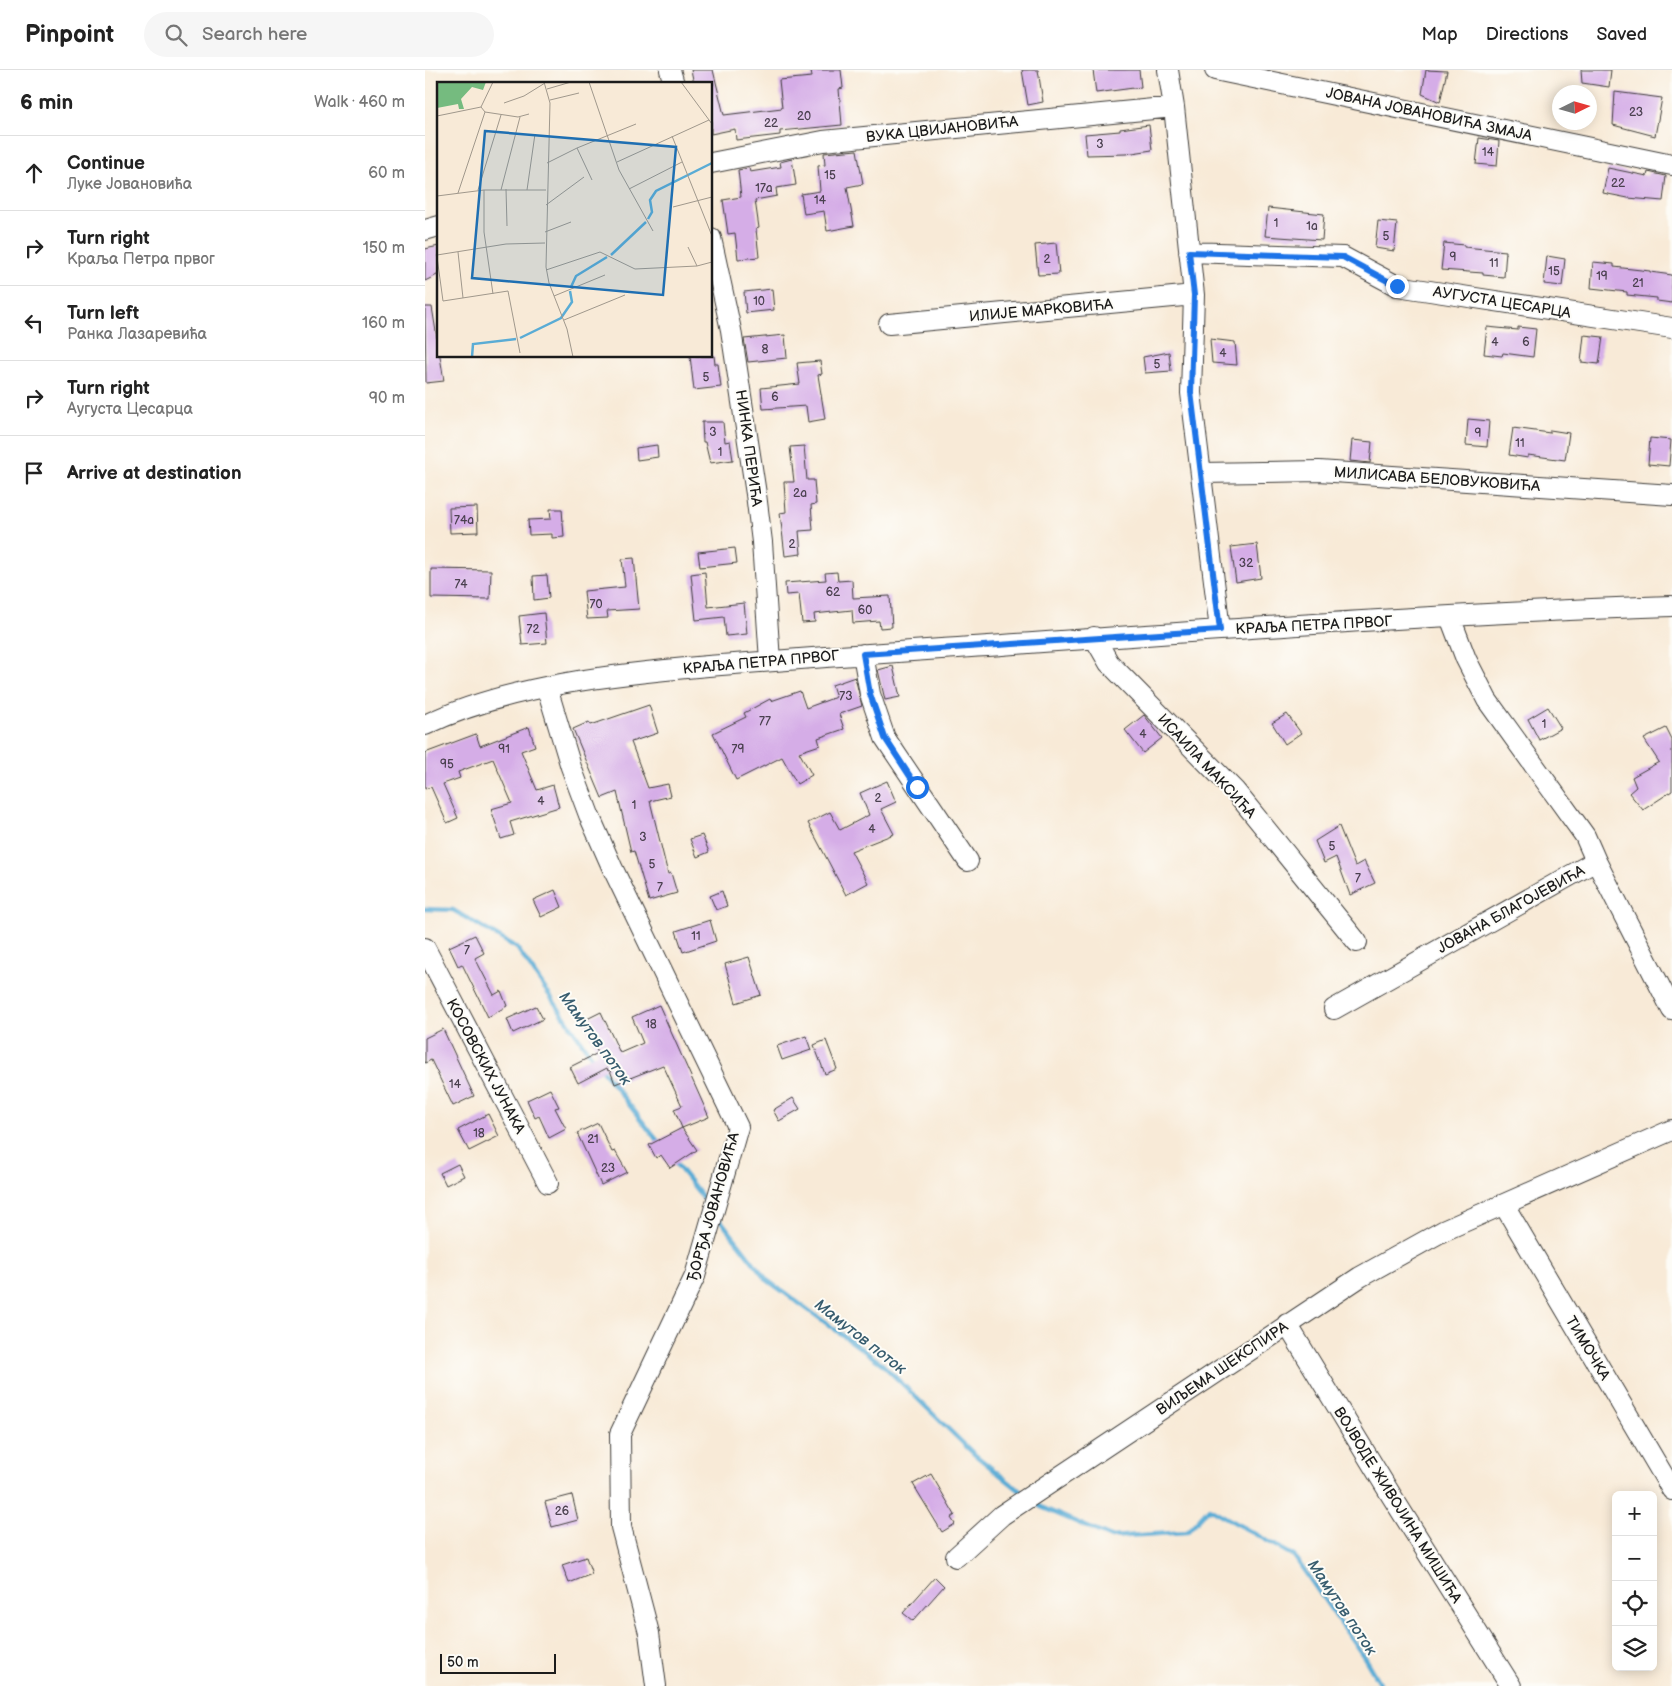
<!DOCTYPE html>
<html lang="en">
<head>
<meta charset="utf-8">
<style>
  :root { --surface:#fff; --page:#f6f6f6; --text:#222; --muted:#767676; --line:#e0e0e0 }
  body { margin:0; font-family:"Balsamiq Sans",sans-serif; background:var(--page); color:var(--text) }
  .controls { position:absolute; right:15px; bottom:15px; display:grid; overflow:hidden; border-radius:8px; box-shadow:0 2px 12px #0003 }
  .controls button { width:45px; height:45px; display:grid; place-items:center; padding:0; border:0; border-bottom:1px solid var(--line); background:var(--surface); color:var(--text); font:25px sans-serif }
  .compass { position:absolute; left:1127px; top:15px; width:45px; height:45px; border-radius:50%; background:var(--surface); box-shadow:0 2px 12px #0003; rotate:85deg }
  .scale { position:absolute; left:15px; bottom:12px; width:116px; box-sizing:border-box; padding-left:5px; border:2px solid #1c1c1c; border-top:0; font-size:14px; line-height:18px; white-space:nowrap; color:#1c1c1c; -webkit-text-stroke:4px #fdfcf7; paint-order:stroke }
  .stop { position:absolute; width:15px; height:15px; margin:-11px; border:4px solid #1a73e8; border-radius:50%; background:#fff }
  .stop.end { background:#1a73e8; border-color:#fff; box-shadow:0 1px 5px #0008 }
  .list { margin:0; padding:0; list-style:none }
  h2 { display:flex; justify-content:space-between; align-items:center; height:65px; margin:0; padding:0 20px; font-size:21px }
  h2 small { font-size:16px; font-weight:400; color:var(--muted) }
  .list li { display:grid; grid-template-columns:32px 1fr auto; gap:15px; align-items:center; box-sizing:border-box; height:75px; padding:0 20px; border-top:1px solid var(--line) }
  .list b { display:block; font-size:19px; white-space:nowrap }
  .list p { margin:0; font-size:16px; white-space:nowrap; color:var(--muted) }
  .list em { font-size:16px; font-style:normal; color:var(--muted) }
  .icon { flex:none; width:28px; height:28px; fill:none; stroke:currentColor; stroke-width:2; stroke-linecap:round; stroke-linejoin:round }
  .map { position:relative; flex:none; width:1247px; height:1616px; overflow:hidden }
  header { display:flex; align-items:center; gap:30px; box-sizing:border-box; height:70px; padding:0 25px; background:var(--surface); border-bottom:1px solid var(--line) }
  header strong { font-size:24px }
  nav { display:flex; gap:28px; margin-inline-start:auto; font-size:18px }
  .search { width:350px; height:45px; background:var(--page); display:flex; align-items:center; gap:12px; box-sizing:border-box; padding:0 18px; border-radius:28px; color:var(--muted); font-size:19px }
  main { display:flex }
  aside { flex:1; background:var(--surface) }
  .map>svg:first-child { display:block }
</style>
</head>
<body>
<header>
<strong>Pinpoint</strong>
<div class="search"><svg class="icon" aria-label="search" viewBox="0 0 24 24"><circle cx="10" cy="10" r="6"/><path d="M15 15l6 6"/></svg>Search here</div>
<nav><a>Map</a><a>Directions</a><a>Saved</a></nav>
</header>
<main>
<aside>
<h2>6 min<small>Walk · 460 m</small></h2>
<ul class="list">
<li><svg class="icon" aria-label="ahead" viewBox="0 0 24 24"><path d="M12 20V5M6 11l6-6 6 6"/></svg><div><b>Continue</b><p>Луке Јовановића</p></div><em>60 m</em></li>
<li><svg class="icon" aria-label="right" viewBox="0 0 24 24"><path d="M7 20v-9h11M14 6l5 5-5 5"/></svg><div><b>Turn right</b><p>Краља Петра првог</p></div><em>150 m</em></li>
<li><svg class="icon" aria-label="left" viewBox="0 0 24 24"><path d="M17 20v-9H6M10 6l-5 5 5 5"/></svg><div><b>Turn left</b><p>Ранка Лазаревића</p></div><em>160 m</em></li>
<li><svg class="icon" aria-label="right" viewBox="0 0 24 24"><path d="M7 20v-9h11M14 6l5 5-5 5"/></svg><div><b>Turn right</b><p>Аугуста Цесарца</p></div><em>90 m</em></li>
<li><svg class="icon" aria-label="arrive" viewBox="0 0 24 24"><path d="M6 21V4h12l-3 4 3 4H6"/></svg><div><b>Arrive at destination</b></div></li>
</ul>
</aside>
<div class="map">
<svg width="1247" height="1616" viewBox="0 0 1247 1616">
  <rect width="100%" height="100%" fill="#fdfcf7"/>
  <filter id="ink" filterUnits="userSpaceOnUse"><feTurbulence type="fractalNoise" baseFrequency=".02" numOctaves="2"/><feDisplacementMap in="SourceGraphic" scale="10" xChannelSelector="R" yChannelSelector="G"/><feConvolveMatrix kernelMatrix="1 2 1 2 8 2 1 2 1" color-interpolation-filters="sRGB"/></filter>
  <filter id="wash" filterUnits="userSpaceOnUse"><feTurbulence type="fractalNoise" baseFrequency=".0096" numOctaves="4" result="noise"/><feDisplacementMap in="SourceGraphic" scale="20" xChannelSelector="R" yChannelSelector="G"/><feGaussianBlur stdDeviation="1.12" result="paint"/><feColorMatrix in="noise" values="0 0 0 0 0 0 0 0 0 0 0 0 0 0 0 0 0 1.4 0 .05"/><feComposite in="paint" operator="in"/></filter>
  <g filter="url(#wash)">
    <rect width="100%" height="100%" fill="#f8ead7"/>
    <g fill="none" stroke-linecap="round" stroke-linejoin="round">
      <path stroke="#5aacd5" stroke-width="4.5" d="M0,839L28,840L92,878L169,990
        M174,996L235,1074
        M248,1090L284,1135
        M293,1147L342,1210L456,1293L549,1384L599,1424
        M607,1430L616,1437L686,1467L762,1462L784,1438L869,1486L939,1587L956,1616"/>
    </g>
    <g id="blocks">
      <path fill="#d5ade7" d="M266,0H288L299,45L357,38L354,10L387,7L386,0H416L418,18L414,19L417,55L355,61V65L311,70L310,59L286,64V14H289H269Z
        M597,0H613L618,32L603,35Z
        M668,0H714L716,17L671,23Z
        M1001,0L1022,1L1015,32L997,24Z
        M1156,0H1186L1184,17L1157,13Z
        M1190,22L1237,28L1230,66L1188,55Z
        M724,55L727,80L701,84L662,85L660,64L695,61V59Z
        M1054,68L1074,71L1072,96L1051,94Z
        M432,80L438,114L422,117L429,156L402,161L399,141L379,144L376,124L395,121L393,96L400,95L399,83Z
        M367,89L371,115L351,118L352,126L330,130L334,158L331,159L334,187L313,189L310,163L303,164L298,130L316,127L313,100L324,98L325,102L356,97L355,92Z
        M1183,98L1222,106L1223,102L1241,106L1238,131L1203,128L1178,123Z
        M843,138L899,144L897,170L840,166Z
        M953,151L972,153L969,181L950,178Z
        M631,173L634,204L613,205L610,175Z
        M1019,173L1039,175V177L1081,181L1079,207L1058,205V203L1016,200Z
        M14,176V204L0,211V179Z
        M1122,186L1140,189L1137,216L1119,214Z
        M1168,192L1189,194V197L1225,201V202L1247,205V233L1232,231V228L1202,225V222L1166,218Z
        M347,219L349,240L321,243L319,222Z
        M0,237H7L19,311L1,313Z
        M1062,257L1093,260V257L1111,259L1108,287L1078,283L1077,286L1059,284Z
        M360,265L362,288L323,292L319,269Z
        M1159,265L1178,267L1174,294L1156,292Z
        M785,269L810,272L812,295L787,293Z
        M744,282L746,301L720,303L718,287Z
        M265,286H289L290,294H293L296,317L269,320Z
        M395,291L397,304L393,305L400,349L383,352L381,336L338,339L336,318L375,314L372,293Z
        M1043,349L1064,351L1062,377L1041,375Z
        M277,352H298L300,372L305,371L308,390L285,393L280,372H278Z
        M1088,358L1125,363V360L1144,363L1140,390L1103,385V388L1084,385Z
        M1225,368L1246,370L1244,396L1223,394Z
        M927,370L947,372L945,393L925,391Z
        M232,375L233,387L212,390L211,378Z
        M379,376L382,410H389L391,434L386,435L388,460L374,461L376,484L360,486L355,443L361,442L359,412H369L365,377Z
        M52,437L53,462L25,463L24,438Z
        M125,439H137L139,467L127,468V464L104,465L103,450L126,449Z
        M832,474L836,508L811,512L806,477Z
        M310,478L312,493L275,497L273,482Z
        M209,488L214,539L182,541L183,548L162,549L159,521L200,517L197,489Z
        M6,499L66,500L65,529L6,528Z
        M280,502L283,537L319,533L322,564L301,566L299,547L271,550L266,504Z
        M412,502L413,511L427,510L428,528L465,526L467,557L455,558L454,551L428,553L427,540L389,544L390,552L377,553L374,524L361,525L360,513L401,510L400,503Z
        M122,505L124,528L109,530L108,506Z
        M119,543L122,573L97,575L94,546Z
        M468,596L475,627L460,630L453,600Z
        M430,607L437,636L414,644L419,659L393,668L395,675L374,682L387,705L372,714L357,687L311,710L288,663L321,647L319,643L345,629L346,631L375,621L381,638L411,627L407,615Z
        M224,635L233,663L206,672L223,718L243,714L246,726L225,731L243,804L246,803L252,823L224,831L209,781L206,782L192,722L177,728L148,659L164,652L166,655Z
        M1123,637L1136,658L1114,670L1103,649Z
        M862,644L876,663L860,674L847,653Z
        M719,645L737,668L718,683L700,660Z
        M104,657L110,676L96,681L112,720L128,715L134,737L85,752L89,765L76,769L66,739L87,733L68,689L33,702L35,708L18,714L33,748L22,753L6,717L0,719V683L51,664L55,676Z
        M1241,658L1247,670V721L1218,740L1204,723L1211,717L1207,707L1234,692L1219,669Z
        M462,711L471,732L456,739L469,764L426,781L443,813L421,825L383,753L405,742L415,760L444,745L435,723Z
        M914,756L930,796L939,791L950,813L925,825L911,787L899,793L890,771Z
        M277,765L284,782L272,787L265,769Z
        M130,820L137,837L116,847L108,830Z
        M297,821L302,836L291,840L285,826Z
        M285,850L291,871L258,882L251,861Z
        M50,865L59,883L50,888L69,925L76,921L82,936L63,947L37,894L33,896L24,877Z
        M324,887L336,925L311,933L300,894Z
        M234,935L284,1047L257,1058L249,1039L257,1036L238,995L190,1014L185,1000L183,1001L182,998L153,1013L145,997L173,983L158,951L176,942L195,983L218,973L207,947Z
        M111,936L118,949L88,963L82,949Z
        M18,959L49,1026L28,1036L6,990L0,993V968Z
        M381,966L386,980L357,990L352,976Z
        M401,970L412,999L400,1004L389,975Z
        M125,1019L134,1037L130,1038L141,1059L124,1068L114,1046L110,1048L102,1030Z
        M368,1028L375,1039L354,1051L348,1040Z
        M63,1044L74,1066L44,1081L33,1060Z
        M173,1053L187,1082L190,1081L202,1102L176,1115L152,1063Z
        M257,1058L272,1080L245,1098L236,1085L231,1088L224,1075Z
        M33,1094L39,1106L21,1115L15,1103Z
        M506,1404L530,1445L526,1448L530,1454L517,1462L488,1414Z
        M147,1425L153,1450L127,1457L120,1432Z
        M161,1487L167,1504L144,1513L137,1495Z
        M510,1507L519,1516L488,1551L478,1543Z"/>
    </g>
  </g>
  <g filter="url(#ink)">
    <use href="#blocks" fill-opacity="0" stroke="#3d3b38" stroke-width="1"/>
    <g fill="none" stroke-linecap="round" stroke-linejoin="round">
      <g stroke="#3d3b38" stroke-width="22">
        <path id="minor" d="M245,0L249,14
          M743,0L749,37L769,225L766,323L795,560
          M790,0L1247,95
          M286,93L398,71L749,37
          M0,160L14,156
          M286,168L306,260L331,424L337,472L345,591
          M764,182L918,187L972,216L1247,258
          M464,254L769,225
          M776,403L894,401L1247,425
          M669,567L684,593L810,721L932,872
          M438,584L445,624L460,668L543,791
          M122,618L146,697L164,745L187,797L313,1057L270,1206L195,1364L196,1457L224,1563L231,1616
          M0,655C84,615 191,604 283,596C361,590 438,584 516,579C759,563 1003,544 1247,536
          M1171,791L1247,940
          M0,878L123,1113
          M909,939L1171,791L1160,766L1062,630L1041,589L1025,547
          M1079,1135L1247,1420
          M862,1254L966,1425L1086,1616
          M531,1487L577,1445L935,1207L1018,1161L1247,1060"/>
      </g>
      <use href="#minor" stroke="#fff" stroke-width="20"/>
    </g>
  </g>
  <g fill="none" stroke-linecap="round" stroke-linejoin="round" filter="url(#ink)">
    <path stroke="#1a73e8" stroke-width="6" d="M492,717L460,668L445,624L438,584L795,560L766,322L769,225L764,182L918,187L972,216"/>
  </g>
  <g text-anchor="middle" stroke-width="4" stroke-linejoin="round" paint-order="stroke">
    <g font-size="12" fill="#4a404f">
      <text x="1211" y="46">23</text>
      <text x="379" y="50">20</text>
      <text x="346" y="57">22</text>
      <text x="675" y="78">3</text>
      <text x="1063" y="86">14</text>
      <text x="405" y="109">15</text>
      <text x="1193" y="117">22</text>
      <text x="339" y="122">17a</text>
      <text x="395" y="134">14</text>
      <text x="851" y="157">1</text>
      <text x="887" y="160">1a</text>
      <text x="961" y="170">5</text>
      <text x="1028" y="191">9</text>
      <text x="622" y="193">2</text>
      <text x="1069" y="197">11</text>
      <text x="1129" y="205">15</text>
      <text x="1177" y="210">19</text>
      <text x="1213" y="217">21</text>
      <text x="334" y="235">10</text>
      <text x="1070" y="276">4</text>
      <text x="1101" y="276">6</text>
      <text x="340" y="283">8</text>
      <text x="798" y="287">4</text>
      <text x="732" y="298">5</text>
      <text x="281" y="311">5</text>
      <text x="350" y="331">6</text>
      <text x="288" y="366">3</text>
      <text x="1053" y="367">9</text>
      <text x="1095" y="377">11</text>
      <text x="295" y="386">1</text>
      <text x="375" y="427">2a</text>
      <text x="39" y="454">74a</text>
      <text x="367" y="478">2</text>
      <text x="821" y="497">32</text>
      <text x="36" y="518">74</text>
      <text x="408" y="526">62</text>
      <text x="171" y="538">70</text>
      <text x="440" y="544">60</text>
      <text x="108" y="563">72</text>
      <text x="421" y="630">73</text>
      <text x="340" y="655">77</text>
      <text x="1119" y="658">1</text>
      <text x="718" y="668">4</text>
      <text x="79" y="683">91</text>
      <text x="313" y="683">79</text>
      <text x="22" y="698">95</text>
      <text x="453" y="732">2</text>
      <text x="116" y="735">4</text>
      <text x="209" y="739">1</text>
      <text x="447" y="763">4</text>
      <text x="218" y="771">3</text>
      <text x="907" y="780">5</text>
      <text x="227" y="798">5</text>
      <text x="933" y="812">7</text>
      <text x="235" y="821">7</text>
      <text x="271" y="870">11</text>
      <text x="42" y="884">7</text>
      <text x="226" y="958">18</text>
      <text x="30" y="1018">14</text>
      <text x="54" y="1067">18</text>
      <text x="168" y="1073">21</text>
      <text x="183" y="1102">23</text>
      <text x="137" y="1445">26</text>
    </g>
    <g font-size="15" fill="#1c1c1c" stroke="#fdfcf7">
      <text transform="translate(1004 44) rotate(12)" y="5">ЈОВАНА ЈОВАНОВИЋА ЗМАЈА</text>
      <text transform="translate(517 59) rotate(-6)" y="5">ВУКА ЦВИЈАНОВИЋА</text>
      <text transform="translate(1077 232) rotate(9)" y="5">АУГУСТА ЦЕСАРЦА</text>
      <text transform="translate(616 240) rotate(-5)" y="5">ИЛИЈЕ МАРКОВИЋА</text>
      <text transform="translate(324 378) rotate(82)" y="5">НИНКА ПЕРИЋА</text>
      <text transform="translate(1012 409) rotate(4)" y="5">МИЛИСАВА БЕЛОВУКОВИЋА</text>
      <text transform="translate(889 555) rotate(-3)" y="5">КРАЉА ПЕТРА ПРВОГ</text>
      <text transform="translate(336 592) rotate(-5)" y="5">КРАЉА ПЕТРА ПРВОГ</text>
      <text transform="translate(782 696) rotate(47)" y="5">ИСАИЛА МАКСИЋА</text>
      <text transform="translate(1086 839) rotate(-29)" y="5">ЈОВАНА БЛАГОЈЕВИЋА</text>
      <text transform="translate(61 996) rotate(62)" y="5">КОСОВСКИХ ЈУНАКА</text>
      <text transform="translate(288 1137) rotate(-74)" y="5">ЂОРЂА ЈОВАНОВИЋА</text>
      <text transform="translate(1163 1278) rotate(59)" y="5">ТИМОЧКА</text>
      <text transform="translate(797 1298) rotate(-34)" y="5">ВИЉЕМА ШЕКСПИРА</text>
      <text transform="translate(973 1435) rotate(58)" y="5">ВОЈВОДЕ ЖИВОЈИНА МИШИЋА</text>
    </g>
    <g font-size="16" font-style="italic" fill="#385d6f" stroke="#fdfcf7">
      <text transform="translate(171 968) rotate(54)" y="6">Мамутов поток</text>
      <text transform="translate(436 1266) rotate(38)" y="6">Мамутов поток</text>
      <text transform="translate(918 1537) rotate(56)" y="6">Мамутов поток</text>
    </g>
  </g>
  <g transform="translate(12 12)">
    <rect width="275" height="275" fill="#f8ead7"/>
    <path d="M0,0H49L46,8L35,5L24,17L27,27H22L21,22L0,26Z" fill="#75bb7f"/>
    <path fill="none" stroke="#5aacd5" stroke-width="2.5" d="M211,137L215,130L213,118L219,109L275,81M174,173L209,140M134,205L139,194L170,175M83,256L124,236L135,220L133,209M35,275L36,262L79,257"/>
    <path fill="none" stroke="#a0988c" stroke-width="1" d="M107,0L113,21L109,185L112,201L130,247L136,275M152,0L182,88L216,149M244,0L275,42M110,7L134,0M113,18L142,11M67,21L87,14L108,1M44,25L48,30L81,35L92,32M44,25L56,0M0,34L44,25M235,54L275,154M140,66L199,42M180,80L272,38M110,81L140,66L155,98M69,107L70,144M192,107L245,80M41,108L64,33M47,108V150L56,212M64,108L83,35M90,108L98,52M21,111L48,30M0,114L47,108H109M109,123L147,95M236,125L275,115M108,150L134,140M251,165L260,184M21,170L26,216M0,173L69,162L108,161M0,175L6,219L71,209L83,271M109,188L163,170L198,187L260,184L275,180M117,214L168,193M127,238L188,213"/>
    <path fill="#1f6fb2" fill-opacity="0.15" stroke="#1f6fb2" stroke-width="2.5" d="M48,49L239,65L226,213L35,196Z"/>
    <rect width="275" height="275" fill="none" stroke="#1c1c1c" stroke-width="2.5"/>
  </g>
</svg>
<div class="controls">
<button>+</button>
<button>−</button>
<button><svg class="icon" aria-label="locate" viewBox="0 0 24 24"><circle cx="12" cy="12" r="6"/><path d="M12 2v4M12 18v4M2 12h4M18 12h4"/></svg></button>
<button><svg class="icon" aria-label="layers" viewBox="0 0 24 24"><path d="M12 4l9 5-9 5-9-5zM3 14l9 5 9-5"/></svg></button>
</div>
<svg class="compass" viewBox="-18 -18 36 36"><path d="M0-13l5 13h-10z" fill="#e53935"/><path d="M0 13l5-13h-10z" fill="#767676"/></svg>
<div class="scale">50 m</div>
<div class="stop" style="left:492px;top:717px"></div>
<div class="stop end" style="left:972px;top:216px"></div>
</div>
</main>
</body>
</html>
